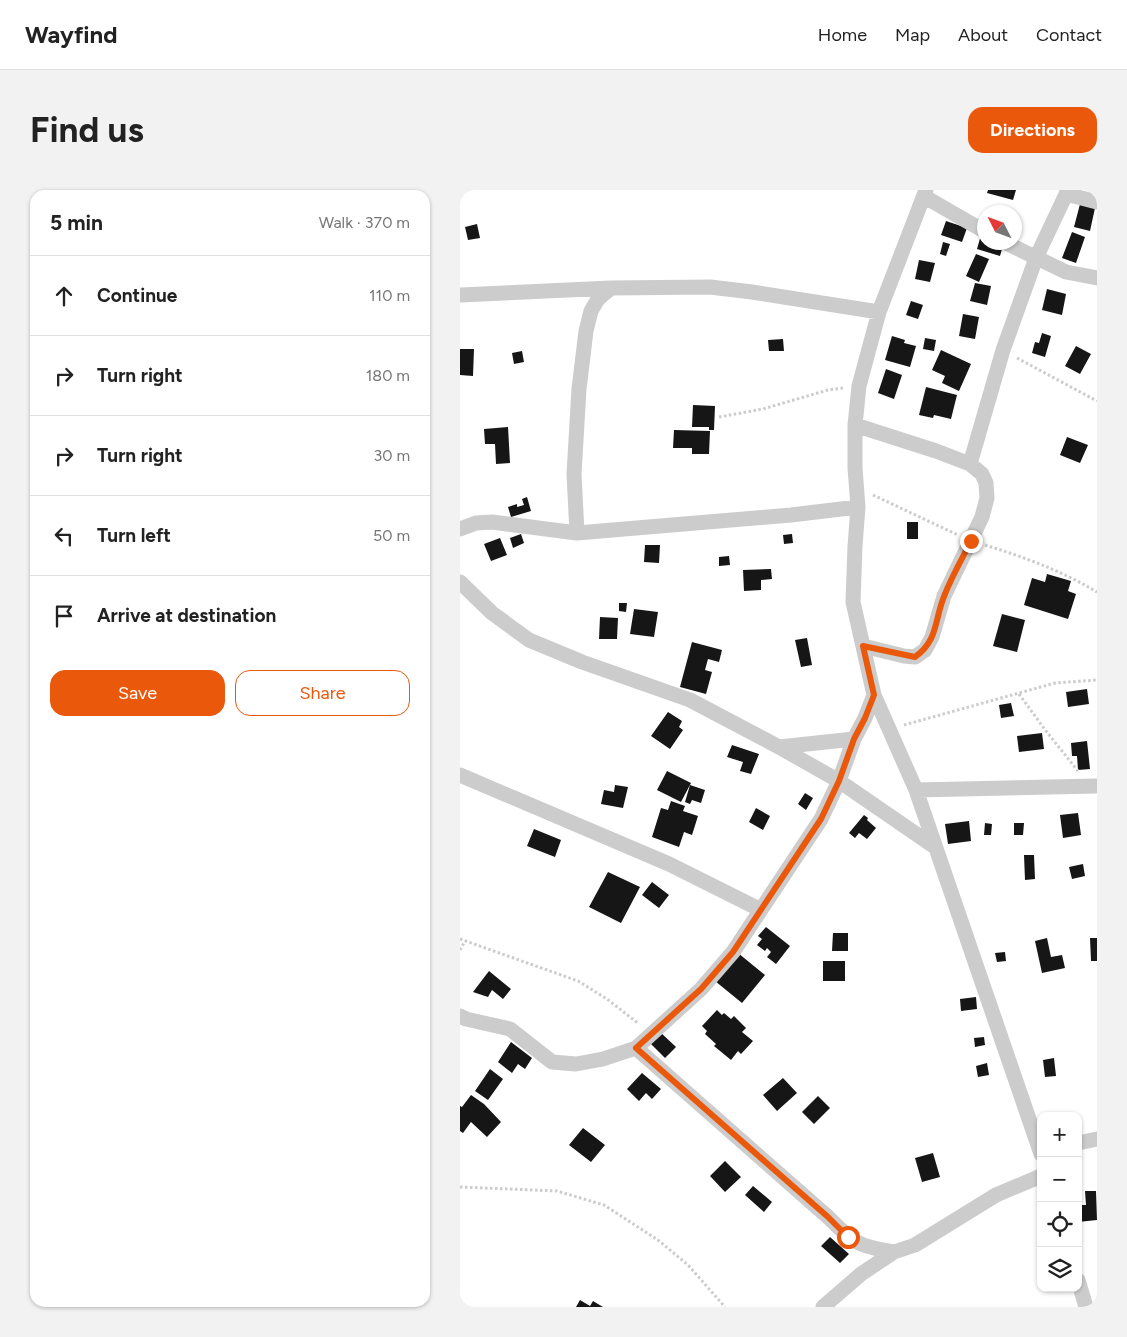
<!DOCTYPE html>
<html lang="en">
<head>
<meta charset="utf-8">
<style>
  :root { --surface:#fff; --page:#f2f2f2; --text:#222; --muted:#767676; --line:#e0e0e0; --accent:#ea580c }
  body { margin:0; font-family:Figtree,sans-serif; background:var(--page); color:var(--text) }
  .controls { position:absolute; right:15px; bottom:15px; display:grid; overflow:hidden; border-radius:10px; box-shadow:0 1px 4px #0004 }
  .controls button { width:45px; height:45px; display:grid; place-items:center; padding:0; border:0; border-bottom:1px solid var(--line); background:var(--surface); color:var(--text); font:25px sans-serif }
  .compass { position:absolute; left:517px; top:15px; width:45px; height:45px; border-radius:50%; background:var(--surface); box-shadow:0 1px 4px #0004; rotate:312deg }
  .stop { position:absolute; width:15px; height:15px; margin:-11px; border:4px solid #ea580c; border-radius:50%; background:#fff }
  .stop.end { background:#ea580c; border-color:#fff; box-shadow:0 1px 5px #0008 }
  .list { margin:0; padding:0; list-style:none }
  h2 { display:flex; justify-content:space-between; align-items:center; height:65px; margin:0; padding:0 20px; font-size:21px }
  h2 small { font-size:16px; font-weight:400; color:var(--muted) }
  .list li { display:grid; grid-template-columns:32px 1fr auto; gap:15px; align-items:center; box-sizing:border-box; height:80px; padding:0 20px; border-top:1px solid var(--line) }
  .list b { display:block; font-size:19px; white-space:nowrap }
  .list em { font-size:16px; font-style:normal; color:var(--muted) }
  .actions { display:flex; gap:10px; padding:15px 20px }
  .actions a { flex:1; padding:11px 0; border:1px solid var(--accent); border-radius:15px; text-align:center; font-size:18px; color:var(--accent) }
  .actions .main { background:var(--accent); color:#fff }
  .icon { flex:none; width:28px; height:28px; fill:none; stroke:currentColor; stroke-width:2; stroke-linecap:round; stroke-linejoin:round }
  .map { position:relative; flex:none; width:637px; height:1117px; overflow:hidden; border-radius:15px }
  header { display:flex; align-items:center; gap:30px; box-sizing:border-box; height:70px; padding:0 25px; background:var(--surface); border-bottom:1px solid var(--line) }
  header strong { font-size:24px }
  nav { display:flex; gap:28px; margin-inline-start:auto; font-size:18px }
  .intro { display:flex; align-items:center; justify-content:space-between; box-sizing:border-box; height:120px; padding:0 30px }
  h1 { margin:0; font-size:35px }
  .button { padding:12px 22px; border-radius:15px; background:var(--accent); color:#fff; font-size:18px; font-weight:700 }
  main { display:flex; gap:30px; padding:0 30px }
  aside { flex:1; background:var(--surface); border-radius:15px; box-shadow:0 1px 4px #0004 }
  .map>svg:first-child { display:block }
</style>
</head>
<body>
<header>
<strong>Wayfind</strong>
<nav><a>Home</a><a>Map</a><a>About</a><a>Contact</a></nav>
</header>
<div class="intro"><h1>Find us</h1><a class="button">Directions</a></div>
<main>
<aside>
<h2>5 min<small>Walk · 370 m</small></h2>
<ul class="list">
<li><svg class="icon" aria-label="ahead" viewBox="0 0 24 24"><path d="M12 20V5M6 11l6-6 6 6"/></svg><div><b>Continue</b></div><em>110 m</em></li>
<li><svg class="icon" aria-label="right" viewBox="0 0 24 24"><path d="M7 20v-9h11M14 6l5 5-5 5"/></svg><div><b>Turn right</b></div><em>180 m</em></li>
<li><svg class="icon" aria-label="right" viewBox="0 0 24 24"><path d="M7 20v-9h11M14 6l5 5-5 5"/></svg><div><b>Turn right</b></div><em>30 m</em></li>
<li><svg class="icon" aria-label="left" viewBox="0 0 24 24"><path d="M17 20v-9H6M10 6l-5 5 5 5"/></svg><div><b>Turn left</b></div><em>50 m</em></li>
<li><svg class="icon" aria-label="arrive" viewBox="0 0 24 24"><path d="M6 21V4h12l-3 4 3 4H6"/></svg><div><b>Arrive at destination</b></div></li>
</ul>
<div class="actions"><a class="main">Save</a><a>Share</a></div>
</aside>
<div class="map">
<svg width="637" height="1117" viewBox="0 0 637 1117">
  <rect width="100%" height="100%" fill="#fff"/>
  <path fill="#161616" d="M528,0H556L553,10L527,3Z
    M620,14L635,18L630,41L614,37Z
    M486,31L507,38L502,52L481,45Z
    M17,34L20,48L8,50L5,37Z
    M612,42L625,47L616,73L602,68Z
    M521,45L524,46V52H544L540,66L517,59Z
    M483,52L490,54L486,66L480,64Z
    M516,64L529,69L519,92L506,86Z
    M459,70L475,73L470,92L455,89Z
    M515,93L531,96L527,115L510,111Z
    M587,99L606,104L602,125L582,120Z
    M451,111L463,115L458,129L446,125Z
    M503,124L519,127L515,149L499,146Z
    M582,143L591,146L585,167L572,163L575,152L579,153Z
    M432,146L445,150L444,153L456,156L450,177L425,170Z
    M465,148L476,150L474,161L463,159Z
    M323,149L324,161H309L308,150Z
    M616,156L631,164L620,184L605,176Z
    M0,159H14L13,186L0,185Z
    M481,160L511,174L499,201L482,193L485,186L472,180Z
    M62,161L64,172L54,174L52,163Z
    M426,179L442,185L434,209L418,203Z
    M466,197L497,205L491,229L474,225L473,228L459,225Z
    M233,215L255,216L254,240H249V237H232Z
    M48,237L50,273L36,274L35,254H25L24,239Z
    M214,240L250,241L249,264H232V258H213Z
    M607,247L628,255L620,273L600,265Z
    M67,307L71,321L51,327L48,317L57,314V317L64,315L62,309Z
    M447,332H458V349H447Z
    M61,344L64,353L53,358L50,348Z
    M332,344L333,353L324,354L323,345Z
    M40,348L47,365L31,371L24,354Z
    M185,355H200L199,373L184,372Z
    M269,366L270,375L259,376V367Z
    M311,379L312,389L301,390V400L284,401L283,380Z
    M587,384L611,391L608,401L616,404L608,429L564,415L572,388L585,392Z
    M159,413H167L166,422L159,421Z
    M174,419L198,422L194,447L170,444Z
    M542,424L565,430L557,462L533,456Z
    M140,427L158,428L157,449H139Z
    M347,448L352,475L341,477L335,450Z
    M232,452L262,460L259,472L248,469L245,480L252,482L246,504L220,497Z
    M627,499L629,514L608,517L606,502Z
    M551,513L554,526L541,528L539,515Z
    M208,522L222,531L219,537L223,540L210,559L191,546Z
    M582,543L584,559L559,562L557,546Z
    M627,551L630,579L618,580L617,566H612L611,553Z
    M272,555L299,564L291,584L280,581L283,572L267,567Z
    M207,581L231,593L221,612L197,600Z
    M155,595L168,597L163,618L141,614L144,600L154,602Z
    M230,595L245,600L241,613L232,610L230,614L225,612Z
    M345,603L353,608L346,620L338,614Z
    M211,611L225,616L223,621L238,626L232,645L224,642L219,657L192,647L201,618L208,620Z
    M296,618L310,626L303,640L289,632Z
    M618,623L621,645L603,648L600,625Z
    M404,625L408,628L407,630L416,638L407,649L399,643L395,648L389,643Z
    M509,631L511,651L488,654L485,634Z
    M525,633L532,634L531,645H524Z
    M554,633H564L563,645H554Z
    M74,639L101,650L95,667L67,656Z
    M564,665H574L575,689L565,690Z
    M623,674L625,686L612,689L609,677Z
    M148,682L180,697L161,733L129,717Z
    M192,692L209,705L199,718L182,705Z
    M306,737L330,756L316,774L307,767L311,762L307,758L305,761L297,755L302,749L298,746Z
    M373,743H388V761H372Z
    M587,748L591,767L602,765L605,778L582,783L575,751Z
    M630,748H637V771H631Z
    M545,762L546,771L537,772L535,763Z
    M278,763L305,785L282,813L255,791Z
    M363,771H385V791H363Z
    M29,781L51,799L43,809L32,800L28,807L13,802Z
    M516,807L517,819L501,821L500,809Z
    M257,820L262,825L264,823L271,829L274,826L286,838L282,842L293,851L281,864L278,861L271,870L254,856L256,854L245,844L247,841L242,836Z
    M199,841L216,857L205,868L189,852Z
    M524,847L525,855L515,857L514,848Z
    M51,852L72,868L65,879L58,874L52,883L38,872Z
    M594,868L596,886L585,887L583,870Z
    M527,873L529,885L518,887L516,876Z
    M30,879L43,889L28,910L15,901Z
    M182,883L201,899L192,909L186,903L179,911L167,899Z
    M323,888L337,903L317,921L303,905Z
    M11,905L24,914L41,932L27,947L11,932L3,943L0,941V916L2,917Z
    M358,906L370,918L354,934L342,922Z
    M123,938L145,955L131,972L109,955Z
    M473,963L480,987L462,992L455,968Z
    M265,971L281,987L265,1002L250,986Z
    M293,996L312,1012L304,1022L285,1005Z
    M625,1001H636L637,1030L618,1032V1015H626Z
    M370,1047L389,1064L380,1073L361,1056Z
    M120,1110L130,1116L133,1111L143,1117H116Z"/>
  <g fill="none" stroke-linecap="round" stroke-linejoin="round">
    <path stroke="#ccc" stroke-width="3" stroke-dasharray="2.5 2.5" stroke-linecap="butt" d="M557,168L637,211
      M259,227L303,219L368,200L383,198
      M413,305L498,345
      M525,355C564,367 602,381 637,402
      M559,504L586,541L618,581
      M444,535L595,493L637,490
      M0,749L118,791L147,809L179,834
      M0,760L5,751
      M0,997L97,1001L144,1015L198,1050L228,1075L265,1117"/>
    <path stroke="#ccc" stroke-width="15" d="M466,0L419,122L399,196L395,235V278L398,317L395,356L393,412L414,505L456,600L581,964
      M606,4L637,12
      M465,7L524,41
      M544,52L606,82L637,88
      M0,105L151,98L250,97L292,102L419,122
      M395,235L476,261L510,274L522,284L526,293L527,308L522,327L484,406L472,447L465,460L455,467L444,466L403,456
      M510,274L543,160L576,68L608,0
      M0,339L16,333L32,332L117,343L331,325L398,317
      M117,343L114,284L119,199L126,141L131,121L138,109L151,98
      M0,392L32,423L69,450L122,472L230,510L319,557L379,591L475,657
      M319,557L394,549
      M0,585L209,674L301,720
      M456,600L637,596
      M0,826L6,829L50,839L92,872L116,874L143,869L176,858L241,799L273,762L361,629L379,591L394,549L405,528L414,505
      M176,858L368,1027C394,1053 397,1056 434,1062
      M618,953L637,949
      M618,1090L626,1117
      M363,1117L401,1084L434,1062L455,1055L536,1005L581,986"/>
  </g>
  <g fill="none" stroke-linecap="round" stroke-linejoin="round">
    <path stroke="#ea580c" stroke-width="6" d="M388,1047L368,1027L176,858L241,799L273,762L361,629L379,591L394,549L405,528L414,505L403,456L455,467C479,450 474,429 485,404C492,386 502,369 511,351"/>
  </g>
</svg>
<div class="controls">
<button>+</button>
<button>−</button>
<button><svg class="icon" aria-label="locate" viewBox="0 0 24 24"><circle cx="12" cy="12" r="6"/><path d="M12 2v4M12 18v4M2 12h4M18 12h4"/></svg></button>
<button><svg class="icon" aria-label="layers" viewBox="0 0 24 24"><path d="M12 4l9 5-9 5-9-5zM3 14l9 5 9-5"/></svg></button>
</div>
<svg class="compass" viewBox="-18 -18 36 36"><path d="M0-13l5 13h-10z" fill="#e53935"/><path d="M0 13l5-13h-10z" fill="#767676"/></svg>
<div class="stop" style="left:388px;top:1047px"></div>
<div class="stop end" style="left:511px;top:351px"></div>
</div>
</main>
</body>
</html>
